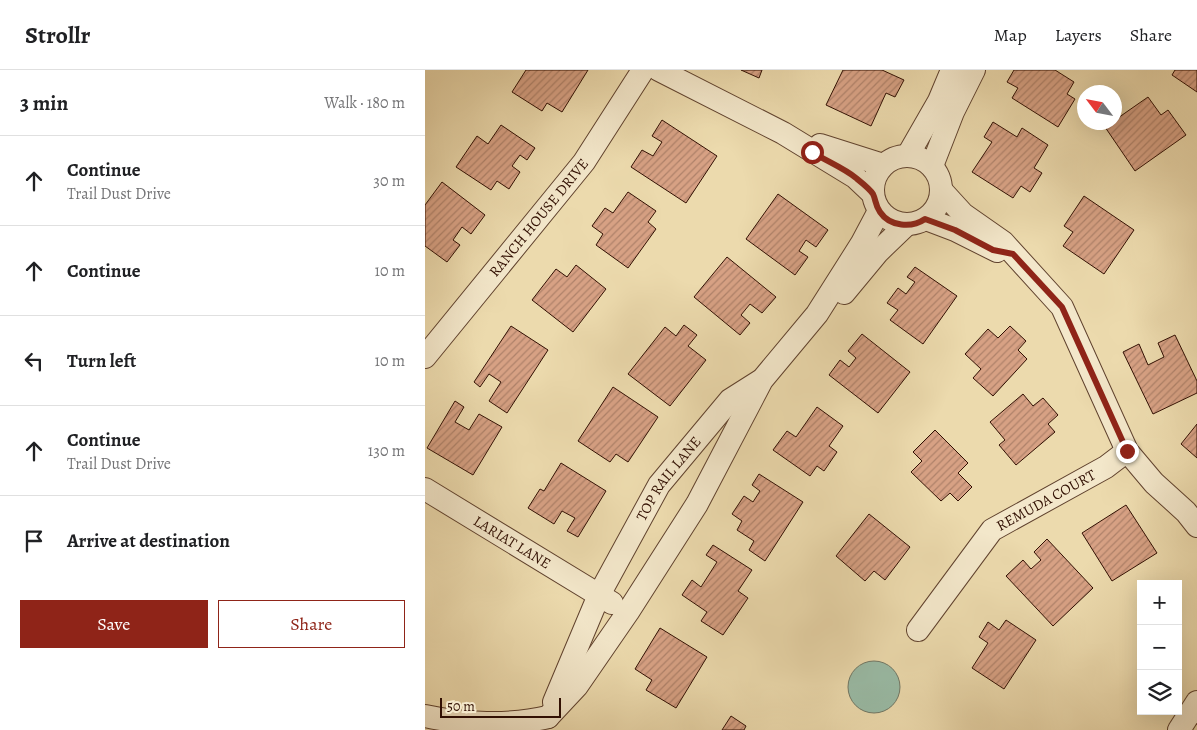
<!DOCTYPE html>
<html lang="en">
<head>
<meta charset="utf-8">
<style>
  :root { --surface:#fff; --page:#f6f6f6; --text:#202124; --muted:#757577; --line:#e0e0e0; --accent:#8f2418 }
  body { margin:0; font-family:Alegreya,serif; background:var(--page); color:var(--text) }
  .controls { position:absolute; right:15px; bottom:15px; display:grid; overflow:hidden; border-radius:0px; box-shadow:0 5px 20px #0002 }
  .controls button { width:45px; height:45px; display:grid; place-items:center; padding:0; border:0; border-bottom:1px solid var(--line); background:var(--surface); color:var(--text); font:25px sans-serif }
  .compass { position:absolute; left:652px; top:15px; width:45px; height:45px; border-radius:50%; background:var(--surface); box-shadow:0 5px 20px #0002; rotate:302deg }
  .scale { position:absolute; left:15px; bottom:12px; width:121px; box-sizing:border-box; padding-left:5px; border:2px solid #321003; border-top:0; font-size:14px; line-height:18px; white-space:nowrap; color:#321003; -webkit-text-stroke:4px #f3e7ca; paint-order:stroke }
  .stop { position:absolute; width:15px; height:15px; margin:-11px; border:4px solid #8f2418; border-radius:50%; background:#fff }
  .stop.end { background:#8f2418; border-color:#fff; box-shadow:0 1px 5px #0008 }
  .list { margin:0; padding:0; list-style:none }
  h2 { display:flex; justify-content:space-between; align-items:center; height:65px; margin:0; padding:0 20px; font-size:21px }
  h2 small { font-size:16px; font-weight:400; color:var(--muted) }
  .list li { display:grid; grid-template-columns:32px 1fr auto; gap:15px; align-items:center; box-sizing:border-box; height:90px; padding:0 20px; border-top:1px solid var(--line) }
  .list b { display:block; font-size:19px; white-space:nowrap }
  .list p { margin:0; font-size:16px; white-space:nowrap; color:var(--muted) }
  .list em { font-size:16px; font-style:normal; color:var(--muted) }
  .actions { display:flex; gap:10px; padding:15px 20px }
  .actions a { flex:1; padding:11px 0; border:1px solid var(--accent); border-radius:0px; text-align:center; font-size:18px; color:var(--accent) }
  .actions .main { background:var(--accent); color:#fff }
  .icon { flex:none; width:28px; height:28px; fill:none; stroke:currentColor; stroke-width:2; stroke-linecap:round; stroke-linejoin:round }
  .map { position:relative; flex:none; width:772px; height:660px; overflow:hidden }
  header { display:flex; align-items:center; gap:30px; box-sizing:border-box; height:70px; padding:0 25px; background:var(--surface); border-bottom:1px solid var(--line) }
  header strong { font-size:24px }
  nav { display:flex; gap:28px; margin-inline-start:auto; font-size:18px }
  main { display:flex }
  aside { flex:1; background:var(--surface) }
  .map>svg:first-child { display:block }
</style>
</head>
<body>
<header>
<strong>Strollr</strong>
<nav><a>Map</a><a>Layers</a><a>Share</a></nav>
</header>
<main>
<aside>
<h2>3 min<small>Walk · 180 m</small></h2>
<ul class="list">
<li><svg class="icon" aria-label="ahead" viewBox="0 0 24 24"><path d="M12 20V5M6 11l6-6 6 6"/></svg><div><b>Continue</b><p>Trail Dust Drive</p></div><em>30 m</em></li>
<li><svg class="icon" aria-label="ahead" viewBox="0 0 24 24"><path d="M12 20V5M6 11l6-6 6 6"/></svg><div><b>Continue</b></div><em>10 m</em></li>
<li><svg class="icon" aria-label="left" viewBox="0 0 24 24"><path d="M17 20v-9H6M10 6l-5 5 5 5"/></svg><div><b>Turn left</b></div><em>10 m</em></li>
<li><svg class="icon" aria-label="ahead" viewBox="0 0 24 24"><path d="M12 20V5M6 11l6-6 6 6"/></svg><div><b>Continue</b><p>Trail Dust Drive</p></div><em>130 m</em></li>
<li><svg class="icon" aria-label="arrive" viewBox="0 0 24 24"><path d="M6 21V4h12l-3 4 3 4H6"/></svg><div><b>Arrive at destination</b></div></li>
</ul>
<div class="actions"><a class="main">Save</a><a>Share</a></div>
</aside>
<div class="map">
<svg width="772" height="660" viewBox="0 0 772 660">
  <defs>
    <pattern id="building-hatch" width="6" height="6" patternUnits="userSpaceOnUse" patternTransform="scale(1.25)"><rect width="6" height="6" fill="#d7a184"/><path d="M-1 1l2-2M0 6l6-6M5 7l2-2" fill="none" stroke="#af826a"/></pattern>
  </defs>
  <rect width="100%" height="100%" fill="#ecdaad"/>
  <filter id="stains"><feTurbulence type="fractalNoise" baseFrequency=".004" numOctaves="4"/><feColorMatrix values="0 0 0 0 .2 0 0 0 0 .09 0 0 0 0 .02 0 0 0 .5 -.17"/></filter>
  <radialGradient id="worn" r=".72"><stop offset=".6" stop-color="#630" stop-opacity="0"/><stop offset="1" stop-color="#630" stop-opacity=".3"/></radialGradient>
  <path fill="#99bba6" stroke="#707765" d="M423 617a26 26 0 1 1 52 0a26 26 0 1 1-52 0Z"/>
  <path fill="url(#building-hatch)" stroke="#321003" d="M101,0H163L137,42L122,33L117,41L87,22Z
    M316,0H337L334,8Z
    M418,0H457L479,10L470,27L461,23L446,56L401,35Z
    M589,0H630L649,12L642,24L650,29L633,57L587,28L593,18L582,12Z
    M750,0H772V22L747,5Z
    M723,27L736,45L743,40L761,65L710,101L680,57L687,52H690V50Z
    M237,50L292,86L261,133L206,97L217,80L228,86L237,72L227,66Z
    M568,52L592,67L597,58L623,75L609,98L617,103L605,122L596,116L588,128L547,102L567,72L559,67Z
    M76,55L110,78L102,90L95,85L87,96L95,102L84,119L72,111L66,120L31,97L52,66L63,74Z
    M17,112L60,145L46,164L37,157L28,170L35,175L22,192L0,176V135Z
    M203,122L231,141L223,152L231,159L203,198L171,175L178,164L167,156L180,138L188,143Z
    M353,124L403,160L391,177L381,170L374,181L383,187L370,205L321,169Z
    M659,126L709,160L679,204L638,176L648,162L639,156Z
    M302,187L351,227L337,243L325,234L316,245L325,253L315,265L269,227Z
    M151,195L181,219L148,262L107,230L131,199L142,207Z
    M490,197L532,226L498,274L465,250L473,240L462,233L473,218L481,224L490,212L482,207Z
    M259,255L272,265L263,276L281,290L245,336L203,304L240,257L251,266Z
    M86,256L123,280L82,343L64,331L76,312L64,304L55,317L49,312Z
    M585,256L601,271L593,280L602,289L568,326L548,308L556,299L540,284L563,259L573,268Z
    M437,264L485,302L453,343L404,305L415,290L424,297L431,288L423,281Z
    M750,265L772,311V323L728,344L698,282L714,274L723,295L739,287L733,273Z
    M188,317L233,347L203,392L191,384L185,392L153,371Z
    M598,324L608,336L618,328L633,345L623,354L630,362L591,395L574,375L580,370L565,352Z
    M30,331L39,337L30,352L44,360L54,344L77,357L48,405L2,378Z
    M392,337L418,356L404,376L412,382L399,401L392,396L385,406L348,380L362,361L371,367Z
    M772,354V388L756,374Z
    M510,360L543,393L533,403L547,417L533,431L525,423L516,431L486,402L497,391L488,382Z
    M136,393L181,421L153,467L142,461L150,448L137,441L129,454L103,438L115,419L119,421Z
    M334,404L378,432L340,491L324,480L329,471L312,460L317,451L307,444L319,426L328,432L335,421L327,415Z
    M701,435L732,483L687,511L657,463Z
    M444,444L485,477L460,510L449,501L440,511L411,486Z
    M622,469L668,518L628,556L581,506L598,490L606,499L616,490L609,482Z
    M288,475L327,500L313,521L323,528L298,565L276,551L282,542L257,525L267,510L276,517L292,492L281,485Z
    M581,550L611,570L579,619L547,598L563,573L554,567L563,552L574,560Z
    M235,558L282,587L251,638L221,620L227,610L210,599Z
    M306,646L321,656L319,660H297Z"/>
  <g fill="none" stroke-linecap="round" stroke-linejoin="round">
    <g stroke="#60422e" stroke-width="24">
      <g id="minor">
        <path d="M234,0L358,63L430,107L448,124"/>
        <path d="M395,75L458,95"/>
        <path d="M483,85L514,31L527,0"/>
        <circle cx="482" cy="120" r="34"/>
        <path d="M507,96L528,42L549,0"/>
        <path d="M517,121L538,144L578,172L637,237L702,381L729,413L761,442L772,456"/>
        <path d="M501,149L530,160L572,181"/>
        <path d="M419,223L453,182L481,155"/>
        <path id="s1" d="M0,287L159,92L218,0"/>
        <path id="s2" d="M0,419L187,533"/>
        <path id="s3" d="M493,560L567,460L681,397L702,381"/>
        <path id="s4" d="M129,632L174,525L234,415L305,330L335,311"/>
        <path d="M0,646C36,654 87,656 123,647"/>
        <path d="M123,647L152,616L203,542L272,434L337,310L392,244L437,173L454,141"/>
        <path d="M754,660L772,632"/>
      </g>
    </g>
    <use href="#minor" stroke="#f3e7ca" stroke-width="22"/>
  </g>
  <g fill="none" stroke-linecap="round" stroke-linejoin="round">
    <path stroke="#8f2418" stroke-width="6" d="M387,82C401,91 419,98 431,108C436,112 445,119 448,124C451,130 450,135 455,142C465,157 487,158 500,149L530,160L568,180L588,184L637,237L702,381"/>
  </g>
  <g text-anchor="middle" stroke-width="4.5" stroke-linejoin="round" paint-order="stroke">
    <g font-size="15" fill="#321003" stroke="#f3e7ca">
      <text dy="5" stroke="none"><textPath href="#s1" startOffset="180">RANCH HOUSE DRIVE</textPath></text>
      <text dy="5" stroke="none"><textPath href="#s4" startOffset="252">TOP RAIL LANE</textPath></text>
      <text dy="5" stroke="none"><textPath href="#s3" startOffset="186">REMUDA COURT</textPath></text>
      <text dy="5" stroke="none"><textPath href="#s2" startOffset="102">LARIAT LANE</textPath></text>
    </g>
  </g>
  <rect width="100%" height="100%" filter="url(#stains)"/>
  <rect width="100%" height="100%" fill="url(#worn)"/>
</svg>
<div class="controls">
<button>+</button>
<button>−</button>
<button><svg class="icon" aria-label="layers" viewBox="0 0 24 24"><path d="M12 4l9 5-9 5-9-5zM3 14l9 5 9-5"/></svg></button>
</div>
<svg class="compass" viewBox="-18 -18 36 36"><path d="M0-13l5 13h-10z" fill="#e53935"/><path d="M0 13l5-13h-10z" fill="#757577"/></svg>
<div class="scale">50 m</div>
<div class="stop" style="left:387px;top:82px"></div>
<div class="stop end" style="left:702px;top:381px"></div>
</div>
</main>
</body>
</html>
